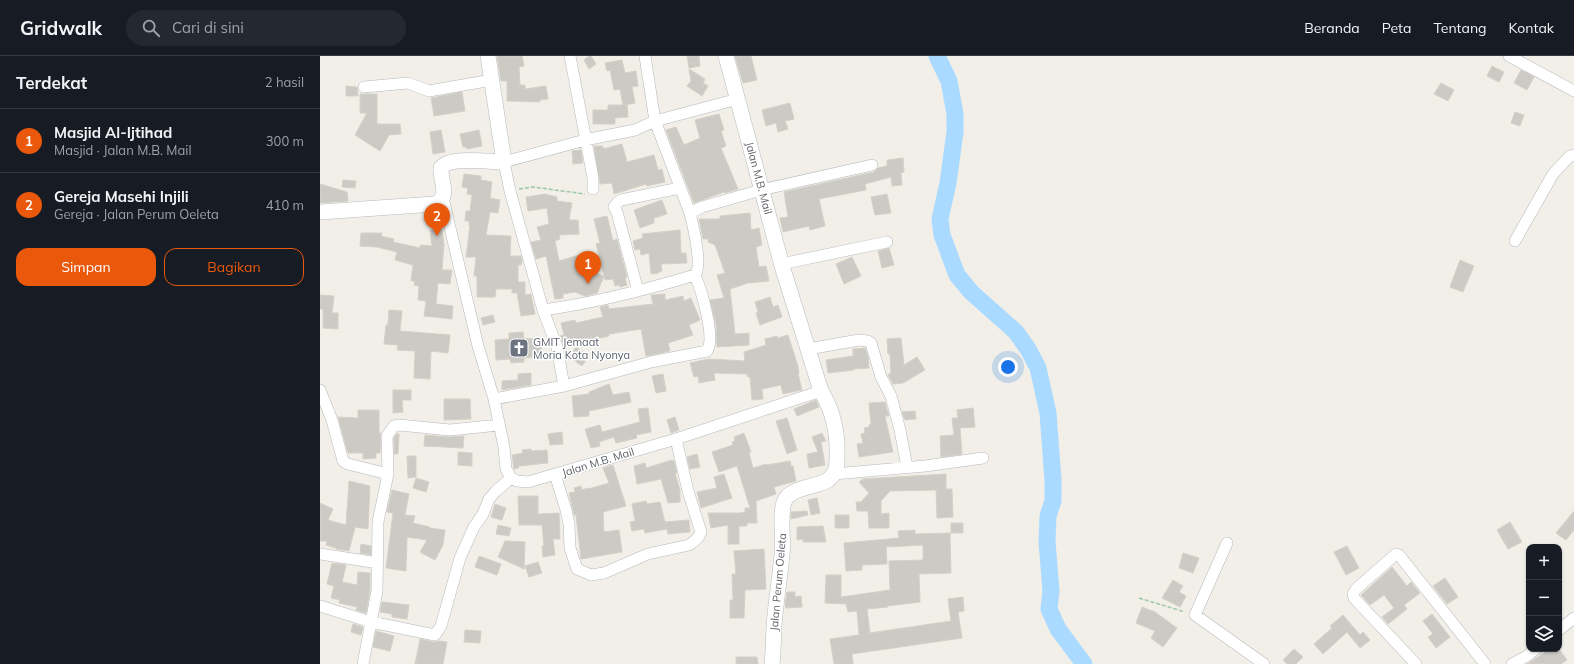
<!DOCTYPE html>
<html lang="id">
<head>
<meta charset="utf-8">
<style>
  :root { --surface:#171b24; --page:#242831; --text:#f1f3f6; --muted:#9ea1a6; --line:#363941; --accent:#ea580c }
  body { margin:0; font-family:Mulish,sans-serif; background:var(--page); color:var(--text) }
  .controls { position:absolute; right:12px; bottom:12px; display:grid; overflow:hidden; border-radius:8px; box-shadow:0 1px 3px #0004 }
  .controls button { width:36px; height:36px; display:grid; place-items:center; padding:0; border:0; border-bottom:1px solid var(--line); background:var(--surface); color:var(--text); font:20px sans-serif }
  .you { position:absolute; left:688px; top:311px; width:14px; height:14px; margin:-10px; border:3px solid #fff; border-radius:50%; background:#1a73e8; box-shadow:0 0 0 6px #1a73e833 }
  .badge { display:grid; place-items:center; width:26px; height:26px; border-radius:50%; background:var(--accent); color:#fff; font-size:13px; font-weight:700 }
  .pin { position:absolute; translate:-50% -33px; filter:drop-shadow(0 1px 2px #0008) }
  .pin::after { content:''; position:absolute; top:21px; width:14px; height:12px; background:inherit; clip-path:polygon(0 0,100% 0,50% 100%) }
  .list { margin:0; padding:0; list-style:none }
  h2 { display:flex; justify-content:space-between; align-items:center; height:52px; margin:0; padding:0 16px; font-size:17px }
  h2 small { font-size:13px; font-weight:400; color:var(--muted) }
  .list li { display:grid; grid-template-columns:26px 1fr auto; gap:12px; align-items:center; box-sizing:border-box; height:64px; padding:0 16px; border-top:1px solid var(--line) }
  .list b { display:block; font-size:15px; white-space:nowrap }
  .list p { margin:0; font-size:13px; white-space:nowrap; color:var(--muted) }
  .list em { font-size:13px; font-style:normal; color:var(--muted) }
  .actions { display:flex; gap:8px; padding:12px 16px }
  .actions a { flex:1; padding:9px 0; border:1px solid var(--accent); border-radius:12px; text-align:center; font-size:14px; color:var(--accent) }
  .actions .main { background:var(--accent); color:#fff }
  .icon { flex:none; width:22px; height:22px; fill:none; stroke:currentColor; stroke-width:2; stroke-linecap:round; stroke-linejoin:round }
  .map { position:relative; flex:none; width:1254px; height:608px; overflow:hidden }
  header { display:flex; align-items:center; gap:24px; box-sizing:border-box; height:56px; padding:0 20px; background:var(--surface); border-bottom:1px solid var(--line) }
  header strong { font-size:19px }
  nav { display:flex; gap:22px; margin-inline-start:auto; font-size:14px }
  .search { width:280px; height:36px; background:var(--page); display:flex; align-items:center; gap:10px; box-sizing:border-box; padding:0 14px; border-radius:22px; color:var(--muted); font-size:15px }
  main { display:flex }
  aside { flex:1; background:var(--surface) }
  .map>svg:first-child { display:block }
</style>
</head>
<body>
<header>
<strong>Gridwalk</strong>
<div class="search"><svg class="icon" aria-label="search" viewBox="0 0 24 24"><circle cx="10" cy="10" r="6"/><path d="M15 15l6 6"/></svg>Cari di sini</div>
<nav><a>Beranda</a><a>Peta</a><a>Tentang</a><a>Kontak</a></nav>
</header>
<main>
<aside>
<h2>Terdekat<small>2 hasil</small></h2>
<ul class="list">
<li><span class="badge">1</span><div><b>Masjid Al-Ijtihad</b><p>Masjid · Jalan M.B. Mail</p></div><em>300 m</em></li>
<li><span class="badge">2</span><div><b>Gereja Masehi Injili</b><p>Gereja · Jalan Perum Oeleta</p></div><em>410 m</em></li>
</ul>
<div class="actions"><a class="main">Simpan</a><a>Bagikan</a></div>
</aside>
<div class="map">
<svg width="1254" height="608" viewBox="0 0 1254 608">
  <rect width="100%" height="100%" fill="#f1efe8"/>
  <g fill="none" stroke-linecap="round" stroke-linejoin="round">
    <path stroke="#aadaff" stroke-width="17" d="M617,0L629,25L635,58V76L628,127L620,163L622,179L637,219L651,236L696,276L708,293L718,312L728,357L733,424V445L728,460L727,486L731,535L729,553L738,573L764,608"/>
  </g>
  <path fill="#cccac5" stroke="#d6d1c6" d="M177,0H202L204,10L199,11L200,29H205V33L226,30L228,43L220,44V46L187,45V25H181Z
    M269,0H271L276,8L269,13L264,4Z
    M367,0H379L380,10L369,12Z
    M415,0H431L437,24L423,27Z
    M302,4L305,17L316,15L318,30L312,31L315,47L304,49H307L308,61L295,62V68H273V54H288V49H303L300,33L294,34L290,14L287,15L285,7Z
    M1172,10L1184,16L1179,26L1167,20Z
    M369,13L385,23L383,27L388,30L382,40L367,30L371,25Z
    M1201,14L1214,21L1207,34L1194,27Z
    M1121,27L1134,34L1128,45L1114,38Z
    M26,30L37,31L38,40H26Z
    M142,36L145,55L114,60L111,42Z
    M40,38H57V68H80L81,78L69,79L60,95L35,79L47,57H40Z
    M470,47L474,63L465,65L468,73L458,76L456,67L446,70L442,54Z
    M1195,56L1204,59L1200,70L1191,67Z
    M399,58L404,74L401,75L406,90L401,92L418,133L405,137L404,136L374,147L346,74L356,71L364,89L380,82L375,64Z
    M121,74L125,96L113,98L110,76Z
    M159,74L162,90L147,93L146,91H143L140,78Z
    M302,88L307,106L334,99L338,114L342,113L345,126L327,130L326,128L294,138L292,127L280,128L274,90H283V93Z
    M261,94L263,107L253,108L252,95Z
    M583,102L584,116L581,117L582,129L572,130L571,121L545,128L546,134L499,143L505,170L490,174L489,170L463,176L460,162L468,161L464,136L554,116L558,112L567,110V104Z
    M144,118L161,120V124L172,126L170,142L180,144L178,157L170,156L166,179L191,180L190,200H201L202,206L201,209H198V226H205V239L211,238L215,258L201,260L197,237H192V233H176L175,241H157V220H154L156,201H146L150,170H149V165H145L146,155H150L152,139L147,138L148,132L142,131Z
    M23,124L36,125L35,132L22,131Z
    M0,128L27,136L28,145L0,147Z
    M225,138L237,141V145L252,147L249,164H258L259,178L239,179L240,183L235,185L239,205L262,198L266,214L284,220L277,237L265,240L255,236L243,238V242L235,243L226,200L216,203L211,186L221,184L217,171L229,168L227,152L208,155L206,141Z
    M567,138L571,157L555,159L551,141Z
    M342,144L347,158L334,162V167L320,172L314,154Z
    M430,157L431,174L439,172L442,189L436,191L439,211L446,210L449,225L428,227L410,233L415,278L429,277V289L397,291L396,268L390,244L404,242L397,219L405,217L395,189L388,186L389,183H383L379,163H400V160Z
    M287,160L293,185L297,183L307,221L305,222L307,229L300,231L299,229L295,230L293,223L285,224L276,188L280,187L274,163Z
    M122,173L124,189L122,214H132L130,228L118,227L116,248L133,250L132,263L104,260L106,245L98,244L99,230L94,229L95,225H91L93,209L75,204L77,196L57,191L40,190L41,177H62L61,180L74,183L73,186L100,192V189L112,190L110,174Z
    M360,174L361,197H366L367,207L341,208L342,215L339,216V217L331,218L329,197L321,199L320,193L315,194L313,185L323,182L322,178Z
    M569,192L574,209L562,212L558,195Z
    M532,201L541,220L524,228L516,208Z
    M1140,204L1154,210L1143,236L1130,231Z
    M345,238V244L363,240L364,245L371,242L380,264L369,269L373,279L348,287L350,295L326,300L321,273L289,278V280L259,287L261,285L244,289L240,280L244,279L241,267L255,264L256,267L283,261L280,251L288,249L289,253L333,248L331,239Z
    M0,239L14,240L12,257H18V273L3,272V253H0Z
    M450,241L453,251L458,249L462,261L440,269L436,257L438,256L435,246Z
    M69,254L82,255L80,275L130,279L128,297L111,295L110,323L94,322L95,295L77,294L78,289L64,288L66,269H68Z
    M173,259L175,266L163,269L161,262Z
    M203,276L204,283L221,282L222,301L204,302V306L191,307L190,303L176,304L175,284L189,283V277Z
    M468,279L478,310L479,318H478L482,334L463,338L461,329L442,333L443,343L432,344L430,321H428L427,318L394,317L395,324L379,327L378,320L374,321L370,307L388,303L425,305L424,296L446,289L445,283L457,280L458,282Z
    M581,282L584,309L597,301L605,314L583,327L573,328L568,319L571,317L570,298H568L567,283Z
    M256,291L269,300L262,310L249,301Z
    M545,292L548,301L549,312L533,313L534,314L508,317L506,304L533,300V293Z
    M211,317V329L182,334V325L198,324V318Z
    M343,318L346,335L336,337L332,320Z
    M289,328L293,339L309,336L311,346L269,355V360L254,361L252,340L269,338V336Z
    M73,334H91V344H82L83,356L73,357Z
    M124,343H150L151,363L124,364Z
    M496,344L499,351L477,360L474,353Z
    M565,346L569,360H565L573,396L539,401L537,388L543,387L541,378L545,377L544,372L549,371V369L551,368L549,347Z
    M328,352L331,376L316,379L317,382L296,387L294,381L279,386L280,390L271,392L265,373L280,369L282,376L320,366L318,353Z
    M653,352L655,371L640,372L642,398L621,401L620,380L634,379L632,362H638L637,354Z
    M38,354H59V377H61L60,397H56V402L43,403V397H28L18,361L38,362Z
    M595,355L596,363L585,364L582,356Z
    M355,361L359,374L351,377L347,364Z
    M467,362L477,394L467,398L456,365Z
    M242,376L243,388L230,389L228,378Z
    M424,377L431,396L429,397L433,412L446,408L447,409L470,405L471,410H473L476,425L454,431L456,438L436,445L437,467H427V470H419V488H408V469L391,472L388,457H420L425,456V452H430L417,410L399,416L392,396L413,389L412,386L415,385L414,381Z
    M502,377L506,385L501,386L505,409L489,412L487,398L498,396L492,381Z
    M77,378H79L78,398H74V382Z
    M105,379L129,381L144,380L143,392L104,390Z
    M211,393V395L227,394L228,407L199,410L198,412L194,413L192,399L203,397L202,394Z
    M138,396L152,397V410L138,409Z
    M377,398L380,411L370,413L367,401Z
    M87,400H96V421L88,422Z
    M352,404L354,405L357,417H355L360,434V446L348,447L341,423L317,428L314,410L325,407L326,412Z
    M293,409L306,450L283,456L284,476L299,474L302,496L261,503L256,459H254L249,437L255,436L254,432L261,430L262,434L268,432V433L289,427L283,412Z
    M404,418L412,442L381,452L377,436L397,432L394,421Z
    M626,418V433H632L633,461L617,462L616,434L570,435L561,445V458L569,457V472H549L548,455H537L536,446H541L549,437L539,426L543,423Z
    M96,422L109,426L106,436L93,432Z
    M29,425L50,430L48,473L35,471L29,495L16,493V492L6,489L7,485H0V447L13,453L8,464L26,469Z
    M72,434L89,438L85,459L95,460L93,467L110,471L109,472L125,474L123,489L115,504L100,496L107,484L87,481L86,515L66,512L73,457L67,456Z
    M198,440H218V458L239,457L240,483H233L235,499L223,501L222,490H224L222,469H199Z
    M497,442L500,457L491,459L488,444Z
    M326,445L327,448L340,446L345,466L369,464L370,476L348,478L347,473L325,477L324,473L312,475L310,466L315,465L312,448Z
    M175,448L186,452L182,464L171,461Z
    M487,455L488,459L471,463V456Z
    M1254,455V474L1246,484L1236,477Z
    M515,459H529V472H515Z
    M1190,466L1202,486L1188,493L1177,474Z
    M631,467H643V477H631Z
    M178,469L191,472L189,480L176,478Z
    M503,470L506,486H483V483L477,484V471Z
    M595,474V478L630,477L631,517L599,518L600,546L567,550L568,551L547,553L550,577L631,565L628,543L643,541L644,555L638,556L642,582L532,598L533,608H514L510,583L539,579L537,555L528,556L526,548L505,547L506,519H521V541L570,534L569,505L603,504V489L566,491L567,508L542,509V514L526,515L524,487L579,482L578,475Z
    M185,485L205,486L204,513L178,501Z
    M41,488L51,490V499L40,497Z
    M1027,490L1039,512L1026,519L1014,496Z
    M444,493L446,533L425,534L424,562H410V544H413L412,518H416L414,495Z
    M863,497L879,502L873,517L859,512Z
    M159,500L181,508L177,519L155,511Z
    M218,506L222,517L209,521L205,510Z
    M12,507L26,509L22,526L37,529L38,516L50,517V534L46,557L36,554L37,551L19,547L20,544L11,542L14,530L7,528Z
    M1072,511L1087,530L1091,526L1100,537L1084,549L1087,553L1068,568L1062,561L1074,552L1064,539L1050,549L1041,539Z
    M1125,522L1138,541L1127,548L1113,530Z
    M853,524L863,530L859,536L866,540L860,551L842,542Z
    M467,536H475V541L481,540L482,551L466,552L465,549Z
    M62,546L89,549L87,563L72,561V558L60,556Z
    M822,551L835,556L857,572L843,591L831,582L835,575L816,567Z
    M1112,558L1130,581L1116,592L1108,581L1113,578L1103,565Z
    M1023,559L1040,579L1043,576L1050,584L1040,592L1027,576L1003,598L994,588L1012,572L1010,570Z
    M33,568L43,571L41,579L31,576Z
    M145,574L161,575L160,587L144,586Z
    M56,575L74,580L70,595L53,591Z
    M100,583L114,586L119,585L127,586L123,608H95Z
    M974,593L983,601L976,608H967L963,604Z
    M1230,593H1239L1247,604L1241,608H1207Z
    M416,601H437L438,608H416Z"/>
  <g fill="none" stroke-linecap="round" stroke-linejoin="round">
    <g stroke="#b5b8bc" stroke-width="12">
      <path id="street" d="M250,0L273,122V133
        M325,0L335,65L370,157
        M1189,0L1254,35
        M44,31L88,27L109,35L172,24
        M418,43L335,65L315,74L265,84L184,106L190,135L223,254L237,291L244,330L174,343L184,391L186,413L191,422L197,425L208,426L356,383L501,335
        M123,142L158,290L174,343
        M1195,185L1233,118L1250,100L1254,99
        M461,208L567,186
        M318,235L297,156L294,151L297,147L301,144L360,132
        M223,254C275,247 325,234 375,219C383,210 373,169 370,157L382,151L441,134L552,109
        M488,293L539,284L548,285L551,287L561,321L571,340L580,374L587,411
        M244,330L331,306L387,295C396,282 381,233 375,219
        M0,334L12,364L23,405L28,408L68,418L67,380L74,370L79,369L130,374L179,369
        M235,418L246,454L249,468L250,492L257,513L271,519L284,517L328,498L369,489C375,485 379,482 381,476L368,435L356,383
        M514,418L605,410L663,402
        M907,487L875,559L944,608
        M0,498L58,507
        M0,550L51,566L57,535L58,466L68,418
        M1239,574L1254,562
        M43,608L51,566L115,579L121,570L140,502L154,471L163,458L169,443L176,435L191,422
        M1096,608L1034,542L1033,538L1036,533L1076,498L1079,499L1165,608
        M1192,608L1207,600L1216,593"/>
    </g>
    <g stroke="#b6babf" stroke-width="16">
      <path id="secondary" d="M406,0L462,210L501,335C514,356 518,378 517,402C517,411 516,418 508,424C498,431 471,431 465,444C459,455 464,485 462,499C460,519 457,539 455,559C453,575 454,592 452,608
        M0,156L115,148C131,142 120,124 121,112C129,100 170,106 184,106L168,0"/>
    </g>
    <path stroke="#9cc7a9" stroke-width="1.5" stroke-dasharray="4 2" stroke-linecap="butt" d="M199,133L213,131L265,138
      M819,542L865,556"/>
    <use href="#street" stroke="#fff" stroke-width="11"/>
    <use href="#secondary" stroke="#fff" stroke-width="15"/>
  </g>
  <defs>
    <g id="church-square" transform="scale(1)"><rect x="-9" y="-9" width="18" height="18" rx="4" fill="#6b7280" stroke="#fff"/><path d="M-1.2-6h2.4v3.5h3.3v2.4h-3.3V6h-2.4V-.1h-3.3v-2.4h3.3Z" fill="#fff"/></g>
  </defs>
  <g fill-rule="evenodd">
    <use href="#church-square" x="199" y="292"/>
  </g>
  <g text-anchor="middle" stroke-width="3" stroke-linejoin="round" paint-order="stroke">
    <g font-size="11" fill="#5f6368" stroke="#fff">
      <text transform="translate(439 122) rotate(75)" y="4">Jalan M.B. Mail</text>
      <text transform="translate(278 406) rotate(-17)" y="4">Jalan M.B. Mail</text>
      <text transform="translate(458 526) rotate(-85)" y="4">Jalan Perum Oeleta</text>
    </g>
    <g font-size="11" fill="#5b616d" stroke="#fff" text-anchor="start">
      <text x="213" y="290">GMIT Jemaat<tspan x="213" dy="13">Moria Kota Nyonya</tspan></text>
    </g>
  </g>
</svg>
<div class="controls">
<button>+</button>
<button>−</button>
<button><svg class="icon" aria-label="layers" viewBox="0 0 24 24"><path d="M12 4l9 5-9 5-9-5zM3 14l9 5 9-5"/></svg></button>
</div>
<div class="you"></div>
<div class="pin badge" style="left:268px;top:228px">1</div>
<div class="pin badge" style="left:117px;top:180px">2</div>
</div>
</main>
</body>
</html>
